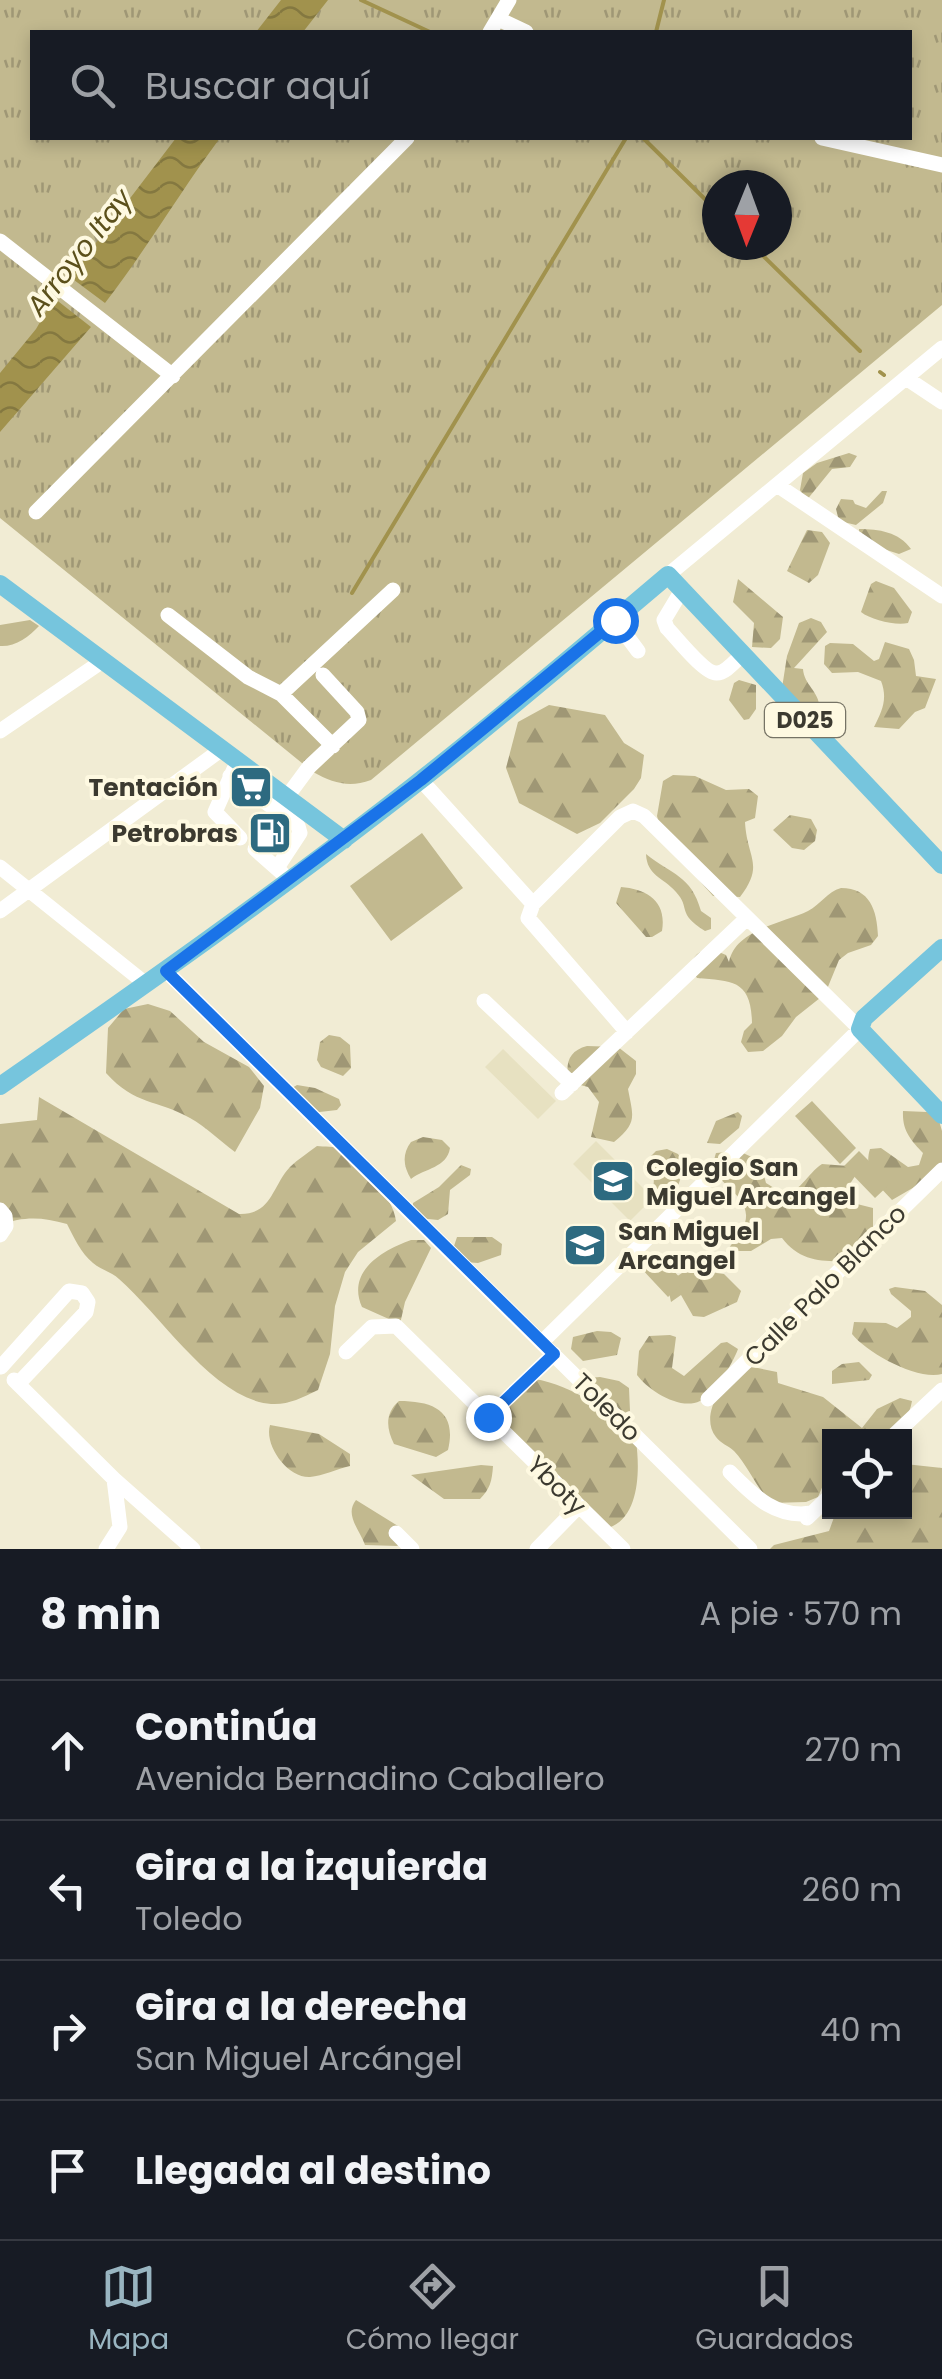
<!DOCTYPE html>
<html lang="es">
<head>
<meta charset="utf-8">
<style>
  :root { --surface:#171b24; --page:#242831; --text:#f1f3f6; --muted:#9ea1a6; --line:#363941; --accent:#99b5c1 }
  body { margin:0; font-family:Poppins,sans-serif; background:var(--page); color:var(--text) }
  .controls { position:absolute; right:30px; bottom:30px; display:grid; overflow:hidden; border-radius:0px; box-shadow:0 5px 15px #0003 }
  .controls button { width:90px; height:90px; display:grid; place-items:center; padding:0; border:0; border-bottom:2px solid var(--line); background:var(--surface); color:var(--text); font:50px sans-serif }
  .compass { position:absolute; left:702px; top:170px; width:90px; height:90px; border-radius:50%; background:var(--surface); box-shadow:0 5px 15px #0003; rotate:181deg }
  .stop { position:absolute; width:30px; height:30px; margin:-22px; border:8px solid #1a73e8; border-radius:50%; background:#fff }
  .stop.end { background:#1a73e8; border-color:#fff; box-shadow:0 2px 10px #0008 }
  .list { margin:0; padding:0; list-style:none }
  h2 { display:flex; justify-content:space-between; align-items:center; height:130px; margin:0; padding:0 40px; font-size:42px }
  h2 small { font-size:32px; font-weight:400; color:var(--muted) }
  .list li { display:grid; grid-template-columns:65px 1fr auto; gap:30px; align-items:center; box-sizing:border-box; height:140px; padding:0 40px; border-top:2px solid var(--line) }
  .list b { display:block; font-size:38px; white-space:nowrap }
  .list p { margin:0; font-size:32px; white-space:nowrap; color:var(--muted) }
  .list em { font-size:32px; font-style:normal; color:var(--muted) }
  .icon { flex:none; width:55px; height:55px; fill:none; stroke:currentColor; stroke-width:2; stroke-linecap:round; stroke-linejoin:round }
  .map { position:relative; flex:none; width:942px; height:1549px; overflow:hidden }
  .search { position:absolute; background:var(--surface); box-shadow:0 5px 15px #0003; left:30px; right:30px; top:30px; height:110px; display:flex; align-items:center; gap:25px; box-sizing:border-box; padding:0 35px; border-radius:0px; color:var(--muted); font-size:38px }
  .sheet { height:690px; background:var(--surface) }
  nav { display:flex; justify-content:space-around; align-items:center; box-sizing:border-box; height:140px; border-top:2px solid var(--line); background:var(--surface); font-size:28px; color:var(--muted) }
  nav a { display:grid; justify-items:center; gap:5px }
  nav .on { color:var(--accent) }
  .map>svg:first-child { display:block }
</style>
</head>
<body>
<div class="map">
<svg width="942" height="1549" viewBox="0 0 942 1549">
  <defs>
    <pattern id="grass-tufts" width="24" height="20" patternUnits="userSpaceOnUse" patternTransform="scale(2.5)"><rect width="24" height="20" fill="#c2b98f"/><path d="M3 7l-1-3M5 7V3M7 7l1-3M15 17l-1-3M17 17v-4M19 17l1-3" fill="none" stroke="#9f9775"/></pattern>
    <pattern id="forest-firs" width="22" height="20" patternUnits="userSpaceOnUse" patternTransform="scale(2.5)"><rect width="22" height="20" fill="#c2b98f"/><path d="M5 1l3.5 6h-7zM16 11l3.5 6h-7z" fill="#9f9775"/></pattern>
    <pattern id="water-waves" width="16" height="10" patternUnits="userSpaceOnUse" patternTransform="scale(2.5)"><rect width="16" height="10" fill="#a1924d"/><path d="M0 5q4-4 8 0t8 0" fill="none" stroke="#847840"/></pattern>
  </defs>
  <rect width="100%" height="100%" fill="#f1ecd4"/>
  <path fill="#e7e1c1" d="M503,1049L556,1101L538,1119L485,1067Z
    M596,1141L653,1198L630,1221L573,1164Z"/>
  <path fill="url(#grass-tufts)" fill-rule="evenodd" d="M0,0H942V305L371,780C349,788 333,783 313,772L0,518ZM32,32H910V138H32ZM717,185H777V245H717Z"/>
  <path fill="url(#forest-firs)" d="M849,453L857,456L850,467L832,469L806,501L800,490L803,473L817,463Z
    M882,491H887L883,503L856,525L839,521L836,509L841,499L853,500L855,504L866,508Z
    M859,529C879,529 899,532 911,549L899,554L868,544L859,536Z
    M807,530L822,532L830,543L818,575L809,583L787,571Z
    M738,579L783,617L780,639L771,648L752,647L754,623L733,602Z
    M876,581L894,588L912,612L908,623C896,626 871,620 861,612L871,584Z
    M811,618L821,622L827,632L794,668L803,669C804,686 822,693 819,711L808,714L782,688L787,656L799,623Z
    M30,620L39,626C29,637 15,647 0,646V625Z
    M885,642L909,649L914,660L916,676L936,679L925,708L915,712L899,729L874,727C882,711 888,699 881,681L858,672L832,673L824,664L825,646L830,643L853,644L874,661L879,659Z
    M739,680L756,685V709L749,719L744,720L729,700L734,683Z
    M549,705L605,715L624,743L644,755L641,778L634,789L600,823L577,834L519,803L506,768L518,722Z
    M673,775L695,776L726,790L749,789L758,796L755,818L745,822C747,859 765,864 740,897L713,896L663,839L657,816L663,781Z
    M790,815L811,819L817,830L815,841L804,850L792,848L773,830Z
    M646,854C672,875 691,875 701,911L711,918V929L705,931C676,913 691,908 676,892C663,877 647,876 646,854Z
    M621,887C647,889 667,901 662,931L652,937H646L616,903Z
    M841,888C870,888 877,910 878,936L871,945L848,953L839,960L825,994L796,1017L782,1036L763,1051L748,1052L741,1042L744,1031L752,1023C751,980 733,981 697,978L690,968C695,948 708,947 726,955L729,962C735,929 784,923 808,911C821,904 827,892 841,888Z
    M148,1004L170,1011L204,1042L249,1067L264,1086L260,1108L235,1152C220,1141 206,1127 190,1118C156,1099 136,1106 106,1073L108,1028L124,1009Z
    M329,1035L340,1037L350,1045L351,1068L343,1076L321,1067L317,1060L320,1042Z
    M587,1046L618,1047L636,1061V1074L628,1089C633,1116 638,1123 614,1142L591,1137L599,1102L588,1087L569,1082C565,1064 568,1051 587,1046Z
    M297,1085L315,1088L339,1099L341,1105L337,1110L311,1113L292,1088Z
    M39,1097L239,1214C272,1215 272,1186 290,1167C298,1159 308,1153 317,1146C324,1147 335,1146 342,1149C362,1159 394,1199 396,1221L358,1252L345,1272L335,1306L330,1354L318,1390C297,1400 283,1408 259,1402C206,1387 160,1315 119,1279C112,1272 101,1270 93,1263C81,1253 74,1238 67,1224C42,1217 24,1216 0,1225V1124L37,1120Z
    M903,1111L927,1112L938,1117L942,1131V1171L892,1200C878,1185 863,1171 870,1149L881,1148L908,1167L919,1165L923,1153C911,1140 902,1131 903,1111Z
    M738,1112L742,1116L739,1128L720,1144L707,1143L716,1121Z
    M423,1137L442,1140L450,1148C447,1168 425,1168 411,1179C403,1166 402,1154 411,1142Z
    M667,1149L678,1154L685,1165L674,1198L666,1207L653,1199L654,1176L643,1170V1164L656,1151Z
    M739,1151L760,1161L766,1183C799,1205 800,1179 822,1164L861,1167L846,1190L849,1202L873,1208V1232L851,1261C824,1262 800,1262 782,1238L771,1239L751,1251H727C732,1243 742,1232 745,1223C754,1191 704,1185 716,1153Z
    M461,1165L471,1169L470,1175L450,1190L448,1214L438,1220L419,1218L413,1209V1203L439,1187Z
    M457,1237H492L502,1244L501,1255L478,1263L465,1262L453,1249Z
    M411,1240H424L431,1248L405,1302L400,1324L362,1307C346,1271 383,1250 411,1240Z
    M688,1269L724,1274L741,1291L737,1302L704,1317L693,1316L681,1295L671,1302L667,1283Z
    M895,1287L925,1291L942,1305V1374C918,1381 867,1353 852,1334L854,1322L886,1323L897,1328L911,1317V1311L891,1294L889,1289Z
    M597,1331L611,1332L621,1338L617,1355L583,1361L571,1349L573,1337Z
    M670,1335L676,1337L672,1368L684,1376L721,1343L727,1342L738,1349C732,1365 715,1393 700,1401C680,1411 648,1390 637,1375L639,1351L649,1336Z
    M859,1362L872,1375L869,1380L832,1384V1371L842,1364Z
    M753,1367L777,1372L778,1383L823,1397L862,1428L877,1409L900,1398L912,1401C905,1443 863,1436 830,1436L829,1471L818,1497L806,1502L771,1503C756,1487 748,1466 734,1451C729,1446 720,1443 716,1437C700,1416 721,1389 731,1371Z
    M600,1377L619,1381L629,1388L630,1411L624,1413L611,1407L588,1378Z
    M534,1379C574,1385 609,1412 636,1441C640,1469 640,1518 608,1528L504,1422L514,1392Z
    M399,1401C435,1401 457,1412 448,1450L436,1457L394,1444C386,1428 385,1413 399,1401Z
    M270,1425L319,1434L350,1454V1466C337,1469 323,1476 310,1477C287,1478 264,1445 270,1425Z
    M905,1464L942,1468V1549H770L774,1545L829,1531L836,1512H904Z
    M481,1465L493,1466C492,1481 490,1489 480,1499H444L411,1475Z
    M356,1500L398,1526L402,1543L397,1546L365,1545C360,1530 344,1515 356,1500Z"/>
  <path fill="#c2b98f" d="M422,833L463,888L391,941L350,886Z
    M812,1101L856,1148L840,1164L795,1116Z
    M859,1151L891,1183L875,1198L844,1166Z
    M656,1252L684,1282L668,1297L640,1267Z"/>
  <path fill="url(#water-waves)" d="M281,0H328L303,32H256Z
    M176,138H220C180,192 146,250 105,303L70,277Z
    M54,298L91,327L0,432V373L36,329Z"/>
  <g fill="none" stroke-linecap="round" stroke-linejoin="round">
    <path stroke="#a1924d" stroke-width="4" d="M361,0L430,32
      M656,32L664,0
      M643,138L717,211
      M752,245L860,351
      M880,372L884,375
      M352,593L626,138"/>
    <path stroke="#fff" stroke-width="15" d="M498,19L526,32
      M490,32L509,0
      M822,138L942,165
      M0,241L173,376
      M906,378L942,402
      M777,485L942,596
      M36,512L407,138
      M668,575L942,348
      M682,590L664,620L667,628C676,637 704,673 716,673C725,674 736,660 743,654
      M168,615L248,677L281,694L333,746
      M615,620L638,651
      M281,694L393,590
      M0,731L101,662
      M234,769L215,812L240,838
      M230,776L298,826L300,833L277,868
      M421,780L533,904
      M278,809L309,767L359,720L357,712L323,675
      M255,849L282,873
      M0,867L146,984
      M0,911L222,749
      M166,971L750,1549
      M484,1001L572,1084
      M562,1093L747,918
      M0,1210L5,1216L6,1226L0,1235
      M542,1342L860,1029L644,816L633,811L620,817L533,904L528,918L627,1032
      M346,1352L372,1327L396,1326L623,1549
      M1,1367L69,1291L82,1293L88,1302L86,1312L18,1384
      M14,1380L114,1479L120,1527L106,1549
      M708,1399L942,1170
      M488,1417L554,1354
      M893,1436L942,1390
      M730,1472C753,1495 775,1519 812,1513
      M114,1479L193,1549
      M807,1518L830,1496
      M396,1533L412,1549
      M537,1549L578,1507"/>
    <path stroke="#76c5dd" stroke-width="18" d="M0,584L344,840
      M942,948L864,1018L860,1029L942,1115
      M0,1086C141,988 282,889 417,783C503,716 585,645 668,575L942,865"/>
  </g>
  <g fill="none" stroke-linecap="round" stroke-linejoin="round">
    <path stroke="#1a73e8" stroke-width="12" d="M488,1417L554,1354L166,971L421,780L615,620"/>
  </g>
  <defs>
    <g id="supermarket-square" transform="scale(2.25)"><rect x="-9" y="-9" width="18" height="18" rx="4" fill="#2d6a80" stroke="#fef9e1"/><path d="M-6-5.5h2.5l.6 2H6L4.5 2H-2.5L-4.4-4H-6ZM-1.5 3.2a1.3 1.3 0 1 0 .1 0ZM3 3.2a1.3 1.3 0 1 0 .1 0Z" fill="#fff"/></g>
    <g id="fuel-square" transform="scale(2.25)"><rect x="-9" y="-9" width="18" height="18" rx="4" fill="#2d6a80" stroke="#fef9e1"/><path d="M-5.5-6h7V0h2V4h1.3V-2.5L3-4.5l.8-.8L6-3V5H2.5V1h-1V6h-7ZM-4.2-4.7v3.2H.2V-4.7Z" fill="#fff"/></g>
    <g id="school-square" transform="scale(2.25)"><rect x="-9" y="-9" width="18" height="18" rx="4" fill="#2d6a80" stroke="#fef9e1"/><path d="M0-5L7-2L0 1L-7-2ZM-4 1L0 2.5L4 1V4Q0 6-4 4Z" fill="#fff"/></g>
  </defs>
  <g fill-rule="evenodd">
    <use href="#supermarket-square" x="251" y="787"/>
    <use href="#fuel-square" x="270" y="833"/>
    <use href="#school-square" x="613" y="1181"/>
    <use href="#school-square" x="585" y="1245"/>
  </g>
  <g text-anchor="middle" stroke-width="8" stroke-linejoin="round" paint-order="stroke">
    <rect fill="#fef9e1" stroke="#767365" stroke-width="2.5" x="765" y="703" width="80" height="34" rx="8"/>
    <g font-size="22" font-weight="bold" fill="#3c3a30">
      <text x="805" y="728">D025</text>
    </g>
    <g font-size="25" font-weight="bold" fill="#3c3a30" stroke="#fef9e1" text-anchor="end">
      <text x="218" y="796">Tentación</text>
      <text x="238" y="842">Petrobras</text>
      <text x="646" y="1176" text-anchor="start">Colegio San<tspan x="646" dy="29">Miguel Arcangel</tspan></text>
      <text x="618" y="1240" text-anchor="start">San Miguel<tspan x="618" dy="29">Arcangel</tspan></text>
    </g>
    <g font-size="25" fill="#3c3a30" stroke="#fef9e1">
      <text transform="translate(825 1285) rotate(-45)" y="9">Calle Palo Blanco</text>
      <text transform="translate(607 1407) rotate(45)" y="9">Toledo</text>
      <text transform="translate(557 1485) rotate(45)" y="9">Yboty</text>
    </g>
    <g font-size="28" font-style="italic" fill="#5b501b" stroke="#fef9e1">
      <text transform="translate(79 252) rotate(-52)" y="10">Arroyo Itay</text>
    </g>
  </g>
</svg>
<div class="controls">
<button><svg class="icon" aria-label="locate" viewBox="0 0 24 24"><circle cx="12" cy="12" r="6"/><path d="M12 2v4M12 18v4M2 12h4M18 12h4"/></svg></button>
</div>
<svg class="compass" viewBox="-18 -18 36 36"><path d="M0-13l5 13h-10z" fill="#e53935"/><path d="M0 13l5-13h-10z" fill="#9ea1a6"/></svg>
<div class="stop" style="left:615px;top:620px"></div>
<div class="stop end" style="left:488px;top:1417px"></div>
<div class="search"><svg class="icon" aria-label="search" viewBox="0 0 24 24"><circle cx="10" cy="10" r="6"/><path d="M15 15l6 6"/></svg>Buscar aquí</div>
</div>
<section class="sheet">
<h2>8 min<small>A pie · 570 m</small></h2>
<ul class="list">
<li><svg class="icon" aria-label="ahead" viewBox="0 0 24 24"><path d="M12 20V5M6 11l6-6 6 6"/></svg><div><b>Continúa</b><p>Avenida Bernadino Caballero</p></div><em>270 m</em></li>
<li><svg class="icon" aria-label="left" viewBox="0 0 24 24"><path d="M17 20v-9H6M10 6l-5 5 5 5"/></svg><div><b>Gira a la izquierda</b><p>Toledo</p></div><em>260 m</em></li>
<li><svg class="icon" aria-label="right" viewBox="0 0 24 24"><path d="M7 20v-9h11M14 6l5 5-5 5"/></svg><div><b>Gira a la derecha</b><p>San Miguel Arcángel</p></div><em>40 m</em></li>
<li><svg class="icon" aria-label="arrive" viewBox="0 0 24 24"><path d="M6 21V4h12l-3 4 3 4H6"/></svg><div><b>Llegada al destino</b></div></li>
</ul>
</section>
<nav>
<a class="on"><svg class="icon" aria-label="map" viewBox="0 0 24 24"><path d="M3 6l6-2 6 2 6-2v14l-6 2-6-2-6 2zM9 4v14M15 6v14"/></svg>Mapa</a>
<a><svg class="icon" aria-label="directions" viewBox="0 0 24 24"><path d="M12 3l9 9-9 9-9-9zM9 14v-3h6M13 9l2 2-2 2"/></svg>Cómo llegar</a>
<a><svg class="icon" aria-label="saved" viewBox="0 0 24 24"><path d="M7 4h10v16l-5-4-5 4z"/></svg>Guardados</a>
</nav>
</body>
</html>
